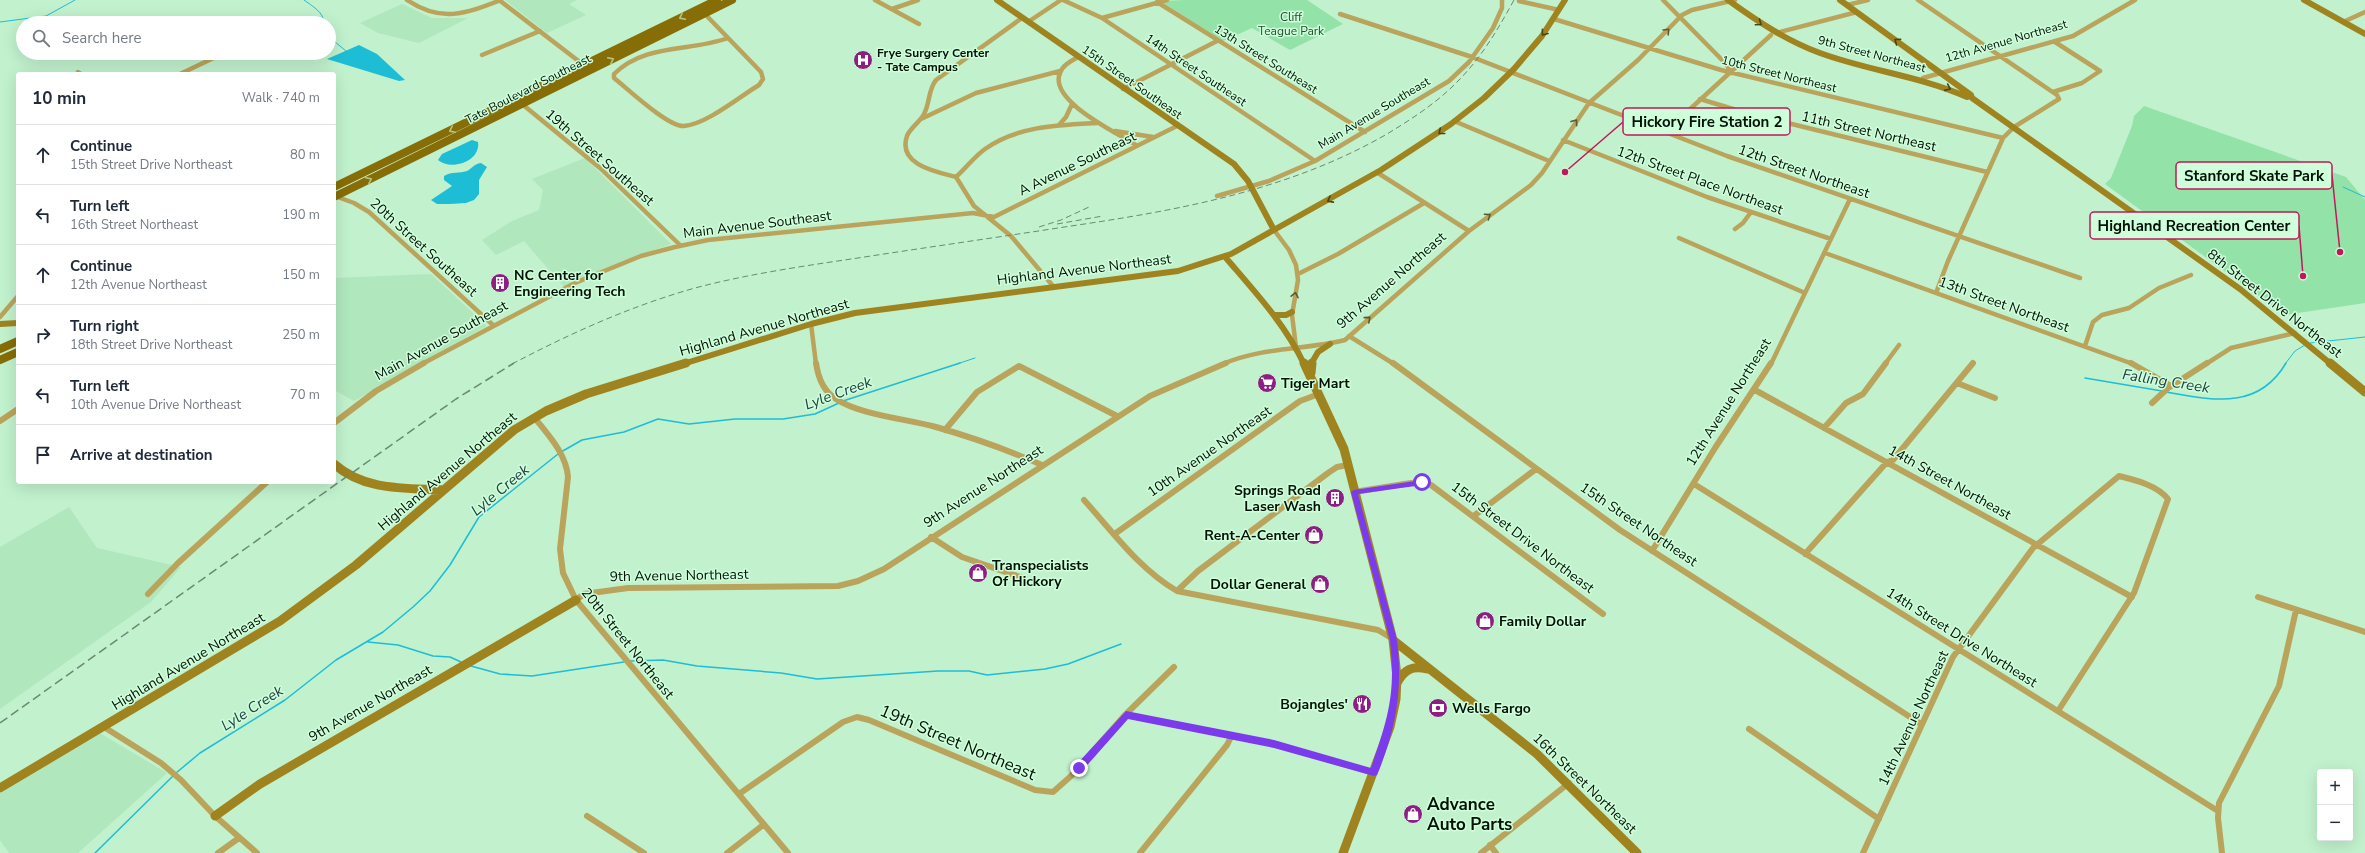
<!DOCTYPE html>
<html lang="en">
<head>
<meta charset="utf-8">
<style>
  :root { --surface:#fff; --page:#f6f6f7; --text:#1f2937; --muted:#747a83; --line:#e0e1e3 }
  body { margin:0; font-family:"Nunito Sans",sans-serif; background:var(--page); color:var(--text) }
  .controls { position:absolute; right:12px; bottom:12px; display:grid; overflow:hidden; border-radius:4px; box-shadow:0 4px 16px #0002 }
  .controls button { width:36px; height:36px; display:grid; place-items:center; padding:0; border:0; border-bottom:1px solid var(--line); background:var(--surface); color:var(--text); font:20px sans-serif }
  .stop { position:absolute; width:12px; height:12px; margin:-9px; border:3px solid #7c3aed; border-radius:50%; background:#fff }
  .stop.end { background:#7c3aed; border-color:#fff; box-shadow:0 1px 4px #0008 }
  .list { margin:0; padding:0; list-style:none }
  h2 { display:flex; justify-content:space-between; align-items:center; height:52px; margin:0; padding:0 16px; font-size:17px }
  h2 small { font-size:13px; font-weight:400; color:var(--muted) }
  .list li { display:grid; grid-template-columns:26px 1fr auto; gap:12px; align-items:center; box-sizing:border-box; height:60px; padding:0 16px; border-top:1px solid var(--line) }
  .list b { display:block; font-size:15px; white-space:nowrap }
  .list p { margin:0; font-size:13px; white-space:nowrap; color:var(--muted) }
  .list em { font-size:13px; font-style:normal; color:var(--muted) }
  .icon { flex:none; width:22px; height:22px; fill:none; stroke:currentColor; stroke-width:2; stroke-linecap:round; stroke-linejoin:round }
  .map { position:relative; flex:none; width:2365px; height:853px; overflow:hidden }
  .search { position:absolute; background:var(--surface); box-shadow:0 4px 16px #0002; left:16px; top:16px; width:320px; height:44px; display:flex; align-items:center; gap:10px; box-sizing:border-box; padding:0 14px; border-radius:22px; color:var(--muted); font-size:15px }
  .panel { position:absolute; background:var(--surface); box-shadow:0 4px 16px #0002; left:16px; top:72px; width:320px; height:412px; border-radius:4px }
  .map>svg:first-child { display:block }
</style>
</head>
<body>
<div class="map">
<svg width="2365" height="853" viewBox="0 0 2365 853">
  <rect width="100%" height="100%" fill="#c1f1cd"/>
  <path fill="#b0e7bd" d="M505,0H577L569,4L586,15L547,33Z
    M402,4L432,18H468L419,43L378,33L360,23Z
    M585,158L671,244L623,261L564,287L524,241L496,255L482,240L512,221L539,210L543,190L532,179Z
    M431,274L487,326L354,401L334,390V278Z
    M69,507L97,548L181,567L151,602L0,709V547Z
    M98,732L167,773L78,853H9L0,840V793Z"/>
  <path fill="#93e2a8" d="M1184,0H1307L1343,24L1290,50L1252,28L1223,41L1163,3L1164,1Z
    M2144,106L2346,177L2365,200V303L2285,315L2105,184L2111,178L2132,126L2134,116Z"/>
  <path fill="#1ebdd6" d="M359,45L377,54L405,80L399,81L327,59Z
    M472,140L478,142C481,162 450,171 438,160L442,154Z
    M481,163L487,167L479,180V194L474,200L466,203L450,204H437L431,200L452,186L444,180V176C452,171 459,174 467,171C472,169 473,164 481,163Z"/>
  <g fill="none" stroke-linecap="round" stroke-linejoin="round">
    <path stroke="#1ebdd6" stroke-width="1" d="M304,0C312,6 324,12 324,23
      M0,22L46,16L75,0
      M329,30L335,42L346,51
      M2343,187L2365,197
      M2310,343L2365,337
      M957,364L975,358
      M2285,364L2295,351L2305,345"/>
    <path stroke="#1ebdd6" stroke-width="1.5" d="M2085,378L2162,391
      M2166,392C2212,400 2258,411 2286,363
      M843,401L960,363
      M561,452L582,440L624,432L658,419L689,424L735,419H783L815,414L839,403
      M368,642L398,645L433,656L450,657L461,662
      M630,661L663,660L697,666L781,673L817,679L938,671H969L987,675L1045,669L1068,664L1121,644
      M471,666L500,674L532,676L624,662
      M176,773L200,753L285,700L336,660L383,632L413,607L430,591L450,565L479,517L558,454
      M95,853L173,776"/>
    <path stroke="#baa35a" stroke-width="4.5" d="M407,0C441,23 465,14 501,0
      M499,0L585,66
      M875,0L919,24
      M1063,0L1102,18L1315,161
      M1663,0L1727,65L1731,73
      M1918,0L2057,95L2059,99L2014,127L2003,138L1948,261L1936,293
      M1519,1L1559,10
      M1157,2L1365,132
      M1847,5L1868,0
      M892,9L918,0
      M702,11L761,72L763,79L759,85C739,97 707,124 684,126C668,127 628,89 614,78V74C645,43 690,52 728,38
      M1340,14L1472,57L1727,156L2080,278
      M1022,18L936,80C928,90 930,103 924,114C920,122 910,128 907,136C897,165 937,172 956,177L974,206L1011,236L1053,286
      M1102,18L1167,0
      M175,19L182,23
      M1554,19L1721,70L2003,138
      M1028,22L1061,0
      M2343,22L2365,12
      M1776,33L1857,12
      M482,55L540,31
      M1078,57C1071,61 1063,65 1060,73C1048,101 1118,133 1136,145
      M78,72L81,74
      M180,74L224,53
      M1923,78L2073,36L2135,0
      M1123,89L1217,41
      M2053,92L2082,83L2100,71L2055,42
      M1700,99L1743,112L1987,172
      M522,104L600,168L680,245
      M921,119L976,93L1060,71
      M1454,121L1549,161
      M1059,125L1066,117L1072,104
      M1115,131L1153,137
      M1665,132L1771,35
      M1563,140L1707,197L1831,239
      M1378,173L1469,231
      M956,177C966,168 974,157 985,149C1017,126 1059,125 1097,123
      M335,196L354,203L369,212L493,325
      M1217,196L1269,181L1315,161L1449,81L1469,62L1493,28L1502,8V0
      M1735,229L1743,223L1751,212
      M1274,230L1289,250L1296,265L1298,280L1292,315L1296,347
      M1679,238L1805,293
      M1825,253L2133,364
      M1298,274L1338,254L1424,203
      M0,317L18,296
      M811,324L816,364
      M1349,336L1394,364
      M2085,346L2093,322L2102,315L2129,308L2159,288L2191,275
      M422,364L575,283L641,256L675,247L708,240L973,213L994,217L1177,126
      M1223,364C1262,347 1305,350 1345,340L1469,231L1531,185L1542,173L1589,103L1638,60L1682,15L1692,10L1735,0
      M1771,364L1850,199
      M1885,364L1899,345
      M2206,364L2231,348L2295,333"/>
    <path stroke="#baa35a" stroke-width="6" d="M816,363C818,377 823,391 836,399C860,415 907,419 936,427C971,437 1008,450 1042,465
      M1393,363L1620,530L1921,724
      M2131,363L2171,386
      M1957,383L1995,398
      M1755,390L2132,597
      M2152,403L2168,388L2207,363
      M534,417C548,435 566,453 568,477L560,549L563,573L576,600L788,853
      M0,421L18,409
      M334,423L376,391L424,363
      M1824,428L1846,403L1863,394L1886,363
      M945,430L977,392L1019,366L1117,416
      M1694,484L2218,811
      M1354,492L1411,483L1431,485L1603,614
      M1084,500C1112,531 1140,570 1177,591L1378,630L1393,639
      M1475,515L1536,469
      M1116,533L1300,401L1319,394
      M931,537L962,557L1023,578
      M1652,551L1715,448L1771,363
      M1805,554L1887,462L1893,460L1973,363
      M1177,591L1198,571L1328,473L1337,467L1348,465
      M148,594L178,563L267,482
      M2258,597L2365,632
      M576,600L584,594L628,588L838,586L858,581L884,569L1150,396L1226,363
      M1126,715L1274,744L1374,773
      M104,727L161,763L181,780L215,816L257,853
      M1749,729L1879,819
      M739,794L843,722L857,717L869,720L1035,790L1053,792L1071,776L1124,716L1174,667
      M587,816L644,853
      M1490,845L1496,853
      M218,853L239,838
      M727,853L763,825
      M1140,853L1227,745L1232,735
      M1481,853L1569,783
      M1863,853L1953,657L2033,548L2119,476C2135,480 2157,485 2168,499L2134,593L2058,711
      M2222,853L2218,818L2219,803L2279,686L2296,610"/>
    <path stroke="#9f831f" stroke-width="6" d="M997,0L1234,164L1248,181L1274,230
      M1728,0C1757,21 1787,41 1820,53C1869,71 1920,76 1967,97
      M1840,0L1971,95L1972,98L2240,289L2331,364
      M2304,0L2365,34
      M1226,258C1255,292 1285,324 1304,364
      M1274,315H1286L1292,312
      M0,324L18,323
      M683,364L811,324L855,313L1178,271L1231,254L1381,170L1451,124L1484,98L1514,69L1542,36L1565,0
      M1311,364L1318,352L1330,344"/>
    <path stroke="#9f831f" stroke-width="9" d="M1304,363L1344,449L1393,640L1397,677L1396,699L1390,727L1343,853
      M2330,363L2365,392
      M1311,373L1312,363
      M334,464C365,491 404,488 443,490
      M1393,640L1537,754L1637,853
      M1397,683C1404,670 1412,665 1427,669
      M0,788L280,621L356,565L514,430L546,411L586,394L686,363
      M215,816L260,784L576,600"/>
    <path stroke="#876d06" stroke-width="8" d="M334,187L717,0
      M334,197L732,0
      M0,349L18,341
      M0,360L18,352"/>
    <path stroke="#6a8a71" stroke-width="1" stroke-dasharray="6 3.5" stroke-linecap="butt" d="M1057,224L1103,216
      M1039,227L1061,220L1089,207
      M512,364C571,333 631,306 695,288C748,274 804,266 858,258C929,247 1000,237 1071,226C1180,210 1290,190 1387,134C1410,120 1435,104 1454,85C1480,60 1497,31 1514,0"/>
    <path stroke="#6a8a71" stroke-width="1.5" stroke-dasharray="9 4.5" stroke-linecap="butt" d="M0,723L456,399L514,363"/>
  </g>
  <defs><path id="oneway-chevron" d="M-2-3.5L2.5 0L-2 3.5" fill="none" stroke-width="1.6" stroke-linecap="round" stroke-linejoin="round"/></defs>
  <g stroke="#b2c585">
    <use href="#oneway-chevron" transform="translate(682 17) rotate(154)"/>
    <use href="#oneway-chevron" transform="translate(611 60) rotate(-26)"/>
    <use href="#oneway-chevron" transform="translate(452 130) rotate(154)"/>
    <use href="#oneway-chevron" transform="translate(369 180) rotate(-26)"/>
  </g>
  <g stroke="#494411">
    <use href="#oneway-chevron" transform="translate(1759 23) rotate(35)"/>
    <use href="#oneway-chevron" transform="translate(1544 33) rotate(127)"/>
    <use href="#oneway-chevron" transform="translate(1897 41) rotate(-144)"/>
    <use href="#oneway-chevron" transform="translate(1948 88) rotate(24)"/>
    <use href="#oneway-chevron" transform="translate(1441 132) rotate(141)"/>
    <use href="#oneway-chevron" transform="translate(1330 200) rotate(152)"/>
  </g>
  <g stroke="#5e5a30">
    <use href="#oneway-chevron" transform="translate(1667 31) rotate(-46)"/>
    <use href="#oneway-chevron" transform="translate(1575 122) rotate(-54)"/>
    <use href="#oneway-chevron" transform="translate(1488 216) rotate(-34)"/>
    <use href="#oneway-chevron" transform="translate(1295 295) rotate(-78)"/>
    <use href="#oneway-chevron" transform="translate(1368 319) rotate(-41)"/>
  </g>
  <path fill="#7c3aed" d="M1422,480L1425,482L1422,485L1358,494L1397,640C1403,689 1396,730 1377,775L1374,776L1274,748L1128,719L1082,771H1076V765L1126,711L1274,740L1371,768C1388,718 1396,694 1390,640L1351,492L1354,490Z"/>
  <defs>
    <g id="hospital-disc" transform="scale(1)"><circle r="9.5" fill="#8d1f83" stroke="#ceffda"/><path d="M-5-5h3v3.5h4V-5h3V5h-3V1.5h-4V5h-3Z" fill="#fff"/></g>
    <g id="building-disc" transform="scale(1)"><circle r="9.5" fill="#8d1f83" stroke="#ceffda"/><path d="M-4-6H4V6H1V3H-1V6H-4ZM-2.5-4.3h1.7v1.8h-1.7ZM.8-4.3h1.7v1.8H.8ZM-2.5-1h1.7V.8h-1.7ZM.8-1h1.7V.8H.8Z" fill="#fff"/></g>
    <g id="supermarket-disc" transform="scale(1)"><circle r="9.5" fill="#8d1f83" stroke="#ceffda"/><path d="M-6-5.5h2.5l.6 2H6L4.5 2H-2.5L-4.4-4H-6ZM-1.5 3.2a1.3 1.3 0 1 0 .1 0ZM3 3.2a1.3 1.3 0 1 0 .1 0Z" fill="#fff"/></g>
    <g id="shop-disc" transform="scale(1)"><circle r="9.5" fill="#8d1f83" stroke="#ceffda"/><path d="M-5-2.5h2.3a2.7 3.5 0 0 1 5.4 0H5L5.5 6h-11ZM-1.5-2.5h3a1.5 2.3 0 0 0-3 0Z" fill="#fff"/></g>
    <g id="restaurant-disc" transform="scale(1)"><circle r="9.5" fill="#8d1f83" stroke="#ceffda"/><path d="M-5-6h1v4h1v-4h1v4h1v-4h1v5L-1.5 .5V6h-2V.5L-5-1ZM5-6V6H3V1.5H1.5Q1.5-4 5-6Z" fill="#fff"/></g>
    <g id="bank-disc" transform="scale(1)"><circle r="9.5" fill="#8d1f83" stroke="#ceffda"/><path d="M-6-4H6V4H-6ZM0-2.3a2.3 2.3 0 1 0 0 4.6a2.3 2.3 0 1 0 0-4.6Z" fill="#fff"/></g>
  </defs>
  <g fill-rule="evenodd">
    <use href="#hospital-disc" x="863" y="60"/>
    <use href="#building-disc" x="500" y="283"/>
    <use href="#supermarket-disc" x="1267" y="383"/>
    <use href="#building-disc" x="1335" y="498"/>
    <use href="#shop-disc" x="1314" y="535"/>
    <use href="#shop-disc" x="978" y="573"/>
    <use href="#shop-disc" x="1320" y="584"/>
    <use href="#shop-disc" x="1485" y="621"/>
    <use href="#restaurant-disc" x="1362" y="704"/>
    <use href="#bank-disc" x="1438" y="708"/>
    <use href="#shop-disc" x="1413" y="814"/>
  </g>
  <g text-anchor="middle" stroke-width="3" stroke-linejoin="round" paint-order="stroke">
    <g font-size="12" fill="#204e2f" stroke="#ceffda">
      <text x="1291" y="21">Cliff<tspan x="1291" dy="14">Teague Park</tspan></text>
    </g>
    <g font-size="12" fill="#021005" stroke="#ceffda">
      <text transform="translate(2006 41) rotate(-16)" y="4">12th Avenue Northeast</text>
      <text transform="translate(1872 54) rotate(15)" y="4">9th Street Northeast</text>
      <text transform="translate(1266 59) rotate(32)" y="4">13th Street Southeast</text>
      <text transform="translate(1196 70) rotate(34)" y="4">14th Street Southeast</text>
      <text transform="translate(1779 74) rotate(14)" y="4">10th Street Northeast</text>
      <text transform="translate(1132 82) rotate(35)" y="4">15th Street Southeast</text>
      <text transform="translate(528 89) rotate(-27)" y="4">Tate Boulevard Southeast</text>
      <text transform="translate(1374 113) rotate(-31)" y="4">Main Avenue Southeast</text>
    </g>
    <g font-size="12" font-weight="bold" fill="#021005" stroke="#ceffda" text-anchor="start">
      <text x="877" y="57">Frye Surgery Center<tspan x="877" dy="14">- Tate Campus</tspan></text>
    </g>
    <g font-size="14" fill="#021005" stroke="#ceffda">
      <text transform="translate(1869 131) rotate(13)" y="5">11th Street Northeast</text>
      <text transform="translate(600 157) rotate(41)" y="5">19th Street Southeast</text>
      <text transform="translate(1077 163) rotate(-26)" y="5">A Avenue Southeast</text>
      <text transform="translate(1804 171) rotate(19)" y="5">12th Street Northeast</text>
      <text transform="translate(1700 180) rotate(20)" y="5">12th Street Place Northeast</text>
      <text transform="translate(757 224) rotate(-7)" y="5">Main Avenue Southeast</text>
      <text transform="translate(424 247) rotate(42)" y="5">20th Street Southeast</text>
      <text transform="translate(1084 269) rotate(-7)" y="5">Highland Avenue Northeast</text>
      <text transform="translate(1391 280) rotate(-41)" y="5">9th Avenue Northeast</text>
      <text transform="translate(2275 303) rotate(38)" y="5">8th Street Drive Northeast</text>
      <text transform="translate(2004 304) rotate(20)" y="5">13th Street Northeast</text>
      <text transform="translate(764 327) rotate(-16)" y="5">Highland Avenue Northeast</text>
      <text transform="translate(441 340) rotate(-29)" y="5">Main Avenue Southeast</text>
      <text transform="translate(1728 402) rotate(-58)" y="5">12th Avenue Northeast</text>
      <text transform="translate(1209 451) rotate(-35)" y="5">10th Avenue Northeast</text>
      <text transform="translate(447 471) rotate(-40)" y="5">Highland Avenue Northeast</text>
      <text transform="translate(1950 482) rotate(29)" y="5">14th Street Northeast</text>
      <text transform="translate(983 486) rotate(-33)" y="5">9th Avenue Northeast</text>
      <text transform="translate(1639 524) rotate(34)" y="5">15th Street Northeast</text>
      <text transform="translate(1523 537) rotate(37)" y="5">15th Street Drive Northeast</text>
      <text transform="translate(679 575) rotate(-1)" y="5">9th Avenue Northeast</text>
      <text transform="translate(1962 637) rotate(32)" y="5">14th Street Drive Northeast</text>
      <text transform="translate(628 643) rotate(51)" y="5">20th Street Northeast</text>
      <text transform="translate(188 661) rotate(-31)" y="5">Highland Avenue Northeast</text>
      <text transform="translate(370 703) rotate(-30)" y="5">9th Avenue Northeast</text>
      <text transform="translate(1913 718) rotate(-65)" y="5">14th Avenue Northeast</text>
      <text transform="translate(1585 783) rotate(44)" y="5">16th Street Northeast</text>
    </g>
    <g font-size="14" font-weight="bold" fill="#021005" stroke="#ceffda" text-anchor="start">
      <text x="514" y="280">NC Center for<tspan x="514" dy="16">Engineering Tech</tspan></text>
      <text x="1281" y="388">Tiger Mart</text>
      <text x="1321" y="495" text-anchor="end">Springs Road<tspan x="1321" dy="16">Laser Wash</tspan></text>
      <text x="1300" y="540" text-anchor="end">Rent-A-Center</text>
      <text x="992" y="570">Transpecialists<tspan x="992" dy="16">Of Hickory</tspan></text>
      <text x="1306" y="589" text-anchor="end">Dollar General</text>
      <text x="1499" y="626">Family Dollar</text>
      <text x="1348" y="709" text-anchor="end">Bojangles'</text>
      <text x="1452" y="713">Wells Fargo</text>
    </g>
    <g font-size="15" font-style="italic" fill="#234046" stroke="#ceffda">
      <text transform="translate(2166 381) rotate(9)" y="5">Falling Creek</text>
      <text transform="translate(838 393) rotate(-20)" y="5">Lyle Creek</text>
      <text transform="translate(500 490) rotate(-40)" y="5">Lyle Creek</text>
      <text transform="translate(252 708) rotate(-33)" y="5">Lyle Creek</text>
    </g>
    <g font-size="17" fill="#021005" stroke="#ceffda">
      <text transform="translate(958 742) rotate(23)" y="6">19th Street Northeast</text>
    </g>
    <g font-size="17" font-weight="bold" fill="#021005" stroke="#ceffda" text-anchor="start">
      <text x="1427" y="810">Advance<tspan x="1427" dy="20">Auto Parts</tspan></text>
    </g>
  </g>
  <path fill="none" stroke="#c2185b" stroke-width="1.5" d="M1565 172L1623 122M2340 252L2332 175M2303 276L2299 226"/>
  <g fill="#c2185b" stroke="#ceffda" stroke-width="1.5">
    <circle cx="1565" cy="172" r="4"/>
    <circle cx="2340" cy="252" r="4"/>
    <circle cx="2303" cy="276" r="4"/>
  </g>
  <g fill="#ceffda" stroke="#c2185b" stroke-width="1.5">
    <rect x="1623" y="108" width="167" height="27" rx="4"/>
    <rect x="2176" y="162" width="156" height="27" rx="4"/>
    <rect x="2090" y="212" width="209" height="27" rx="4"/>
  </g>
  <g font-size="15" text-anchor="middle" font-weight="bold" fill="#021005">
    <text x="1707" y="127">Hickory Fire Station 2</text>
    <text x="2254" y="181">Stanford Skate Park</text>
    <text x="2194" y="231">Highland Recreation Center</text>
  </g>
</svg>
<div class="controls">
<button>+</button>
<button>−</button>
</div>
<div class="stop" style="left:1422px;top:482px"></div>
<div class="stop end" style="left:1079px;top:768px"></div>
<div class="search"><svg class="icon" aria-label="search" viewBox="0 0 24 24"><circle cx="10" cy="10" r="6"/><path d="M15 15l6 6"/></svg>Search here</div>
<section class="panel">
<h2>10 min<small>Walk · 740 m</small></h2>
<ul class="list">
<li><svg class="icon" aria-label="ahead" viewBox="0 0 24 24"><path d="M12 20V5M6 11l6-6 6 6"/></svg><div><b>Continue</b><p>15th Street Drive Northeast</p></div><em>80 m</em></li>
<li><svg class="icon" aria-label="left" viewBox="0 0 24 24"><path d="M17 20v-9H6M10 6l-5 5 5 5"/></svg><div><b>Turn left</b><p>16th Street Northeast</p></div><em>190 m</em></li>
<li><svg class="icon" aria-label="ahead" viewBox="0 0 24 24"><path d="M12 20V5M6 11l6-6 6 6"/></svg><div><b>Continue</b><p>12th Avenue Northeast</p></div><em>150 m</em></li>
<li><svg class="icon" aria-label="right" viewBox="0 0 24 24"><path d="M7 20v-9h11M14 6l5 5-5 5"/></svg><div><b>Turn right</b><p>18th Street Drive Northeast</p></div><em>250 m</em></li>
<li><svg class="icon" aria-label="left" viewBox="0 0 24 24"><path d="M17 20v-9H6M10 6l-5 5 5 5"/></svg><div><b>Turn left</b><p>10th Avenue Drive Northeast</p></div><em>70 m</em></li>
<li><svg class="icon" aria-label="arrive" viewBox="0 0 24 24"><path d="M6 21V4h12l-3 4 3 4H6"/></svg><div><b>Arrive at destination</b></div></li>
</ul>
</section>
</div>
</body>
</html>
